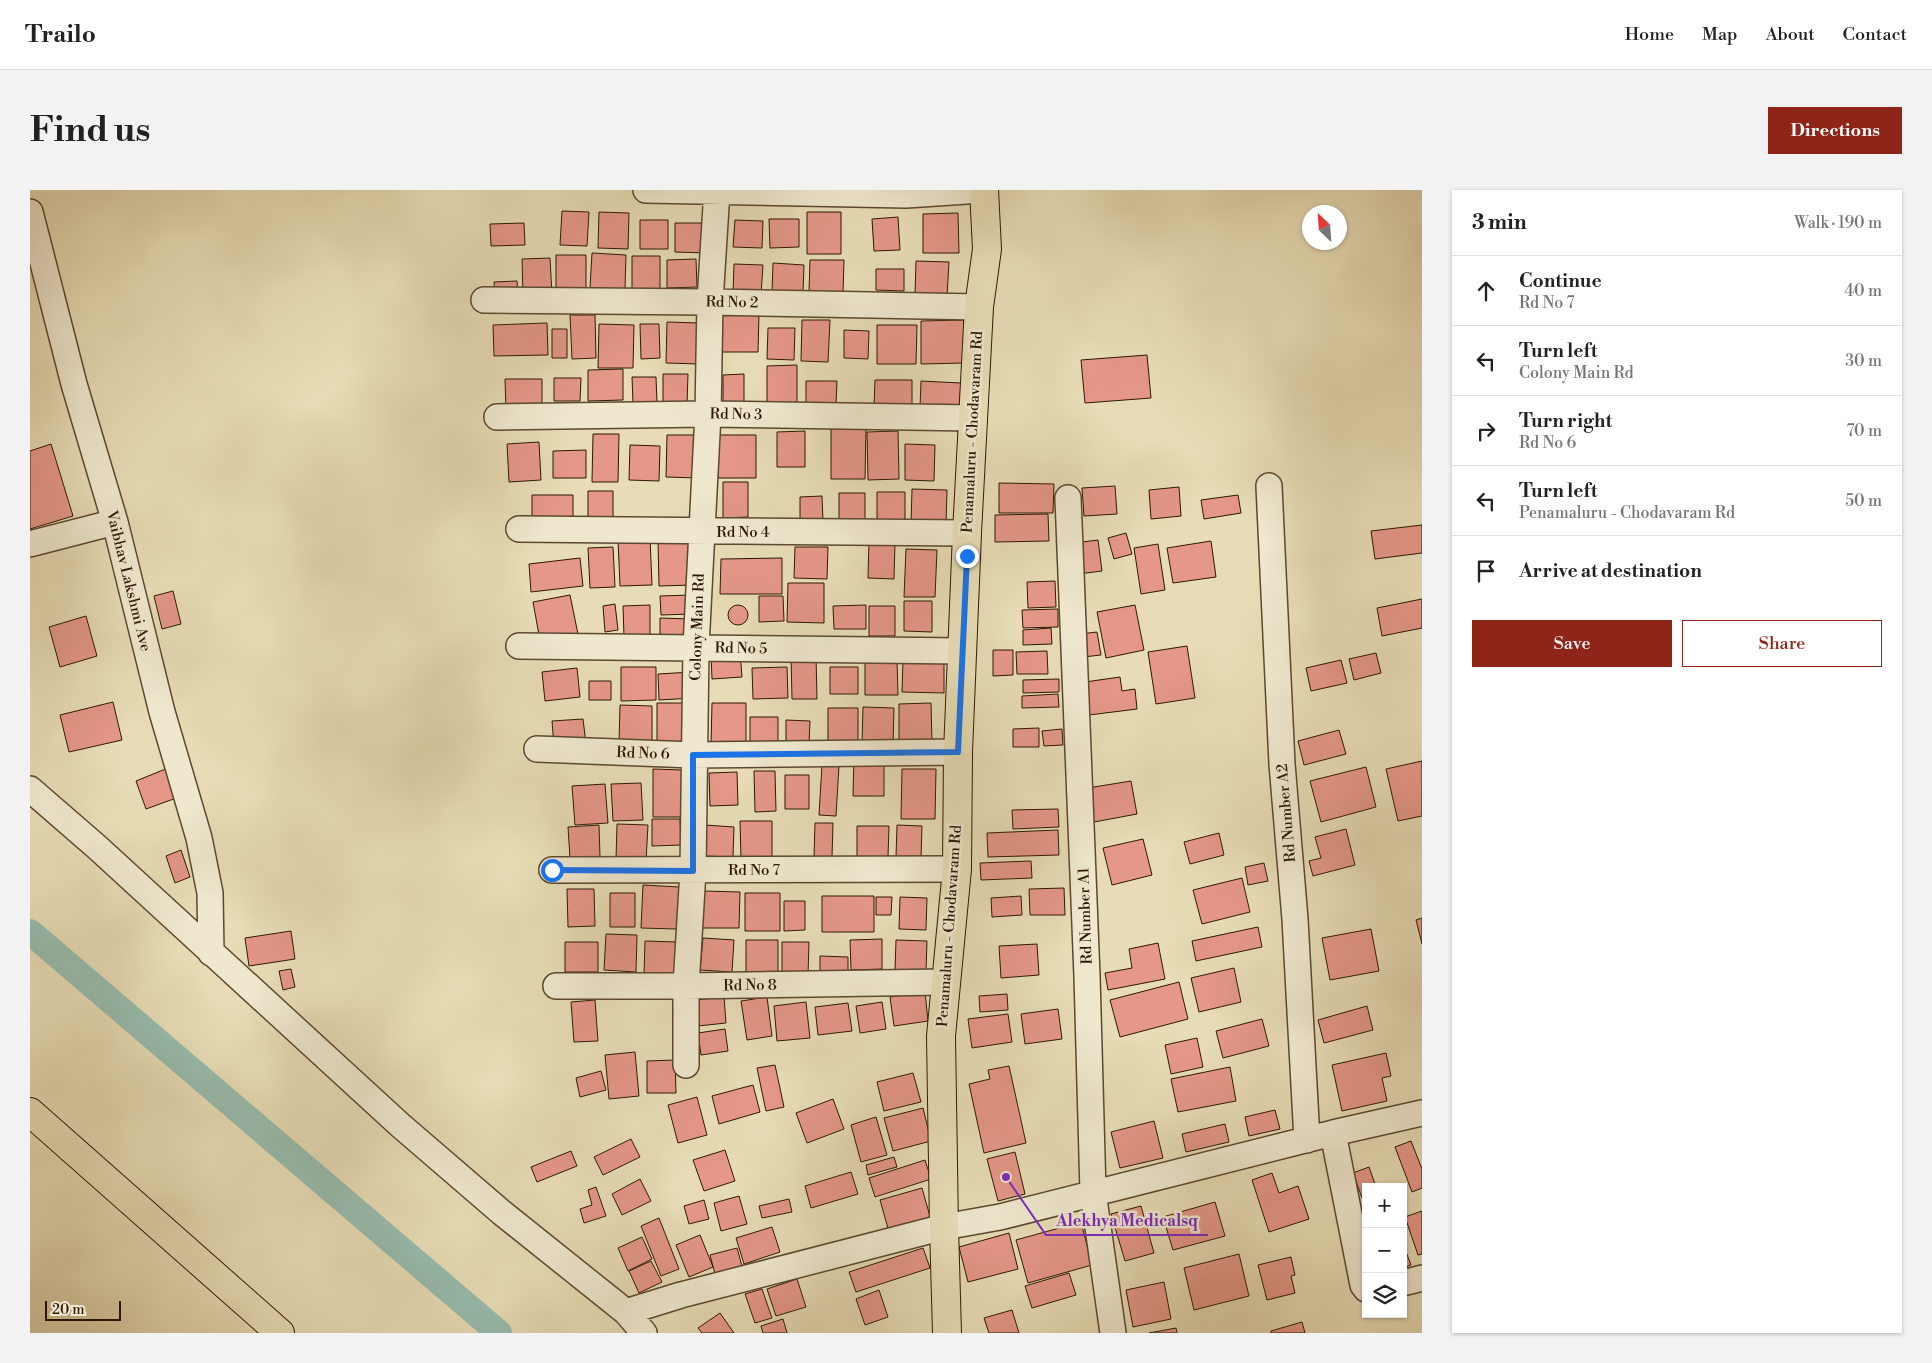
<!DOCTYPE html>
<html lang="en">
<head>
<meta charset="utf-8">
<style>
  :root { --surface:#fff; --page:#f2f2f2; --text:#222; --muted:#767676; --line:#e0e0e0; --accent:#8f2418 }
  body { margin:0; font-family:"Libre Bodoni",serif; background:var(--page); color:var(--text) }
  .controls { position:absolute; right:15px; bottom:15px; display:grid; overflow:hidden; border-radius:0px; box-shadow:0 1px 4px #0004 }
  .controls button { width:45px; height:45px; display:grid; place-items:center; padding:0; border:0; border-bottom:1px solid var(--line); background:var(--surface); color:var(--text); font:25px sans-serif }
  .compass { position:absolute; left:1272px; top:15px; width:45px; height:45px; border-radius:50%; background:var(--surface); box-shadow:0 1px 4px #0004; rotate:335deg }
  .scale { position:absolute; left:15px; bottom:12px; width:76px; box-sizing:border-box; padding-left:5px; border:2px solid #2e1704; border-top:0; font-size:14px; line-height:18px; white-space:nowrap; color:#2e1704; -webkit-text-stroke:4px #efe8cf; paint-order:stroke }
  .stop { position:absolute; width:15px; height:15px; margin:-11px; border:4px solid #1a73e8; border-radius:50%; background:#fff }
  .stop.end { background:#1a73e8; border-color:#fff; box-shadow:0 1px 5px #0008 }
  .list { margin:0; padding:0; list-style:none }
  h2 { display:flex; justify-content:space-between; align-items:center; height:65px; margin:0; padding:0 20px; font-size:21px }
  h2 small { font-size:16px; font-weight:400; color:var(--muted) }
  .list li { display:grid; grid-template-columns:32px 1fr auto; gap:15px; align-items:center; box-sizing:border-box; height:70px; padding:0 20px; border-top:1px solid var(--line) }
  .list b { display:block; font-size:19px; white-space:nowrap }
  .list p { margin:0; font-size:16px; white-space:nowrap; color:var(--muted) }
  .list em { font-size:16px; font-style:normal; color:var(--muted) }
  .actions { display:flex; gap:10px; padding:15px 20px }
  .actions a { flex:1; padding:11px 0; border:1px solid var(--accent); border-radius:0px; text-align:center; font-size:18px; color:var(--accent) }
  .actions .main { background:var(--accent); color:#fff }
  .icon { flex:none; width:28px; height:28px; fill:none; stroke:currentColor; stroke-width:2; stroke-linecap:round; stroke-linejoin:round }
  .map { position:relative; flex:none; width:1392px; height:1143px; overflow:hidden; border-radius:0px }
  header { display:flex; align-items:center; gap:30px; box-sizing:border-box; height:70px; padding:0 25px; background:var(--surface); border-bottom:1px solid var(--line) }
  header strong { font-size:24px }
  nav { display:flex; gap:28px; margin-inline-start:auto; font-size:18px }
  .intro { display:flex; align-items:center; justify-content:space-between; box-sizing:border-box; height:120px; padding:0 30px }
  h1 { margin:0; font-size:35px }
  .button { padding:12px 22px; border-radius:0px; background:var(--accent); color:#fff; font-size:18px; font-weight:700 }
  main { display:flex; gap:30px; padding:0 30px }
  aside { flex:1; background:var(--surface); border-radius:0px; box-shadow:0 1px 4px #0004 }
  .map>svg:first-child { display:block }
</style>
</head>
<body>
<header>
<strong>Trailo</strong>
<nav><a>Home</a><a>Map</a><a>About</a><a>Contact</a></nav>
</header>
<div class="intro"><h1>Find us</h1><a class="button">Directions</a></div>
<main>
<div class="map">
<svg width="1392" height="1143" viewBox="0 0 1392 1143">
  <rect width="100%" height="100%" fill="#e7dcb5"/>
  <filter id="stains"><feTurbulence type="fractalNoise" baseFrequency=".004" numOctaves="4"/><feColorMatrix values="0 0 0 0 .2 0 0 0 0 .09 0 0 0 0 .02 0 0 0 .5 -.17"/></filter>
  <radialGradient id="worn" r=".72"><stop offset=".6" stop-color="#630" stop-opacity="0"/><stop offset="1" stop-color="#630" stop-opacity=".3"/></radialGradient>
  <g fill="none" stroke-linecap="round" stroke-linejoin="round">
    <path stroke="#97bcae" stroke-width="26" d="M0,742L469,1143"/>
  </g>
  <path fill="#e59788" stroke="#2e1704" d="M532,21L559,22L557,56L530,55Z
    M569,22L599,23L598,59L568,58Z
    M777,22H811V64H777Z
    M928,23L929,63H893V24Z
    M868,27L870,60L844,61L842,29Z
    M739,29H769V57L740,58Z
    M610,30H638V59H610Z
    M705,30L733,31L732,58L703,57Z
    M494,33L495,55L461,56L460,34Z
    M645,33H678V63L645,62Z
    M562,63L596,65L595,99L560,98Z
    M526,65H556V98L526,99Z
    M602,66H630V99H602Z
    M520,68L522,105L493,106L492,69Z
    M666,69L667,97L637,98V70Z
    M780,70H814L813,102H779Z
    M886,71L919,72L917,107L885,106Z
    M743,73L774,75L773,103L742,102Z
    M704,74L733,75L731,105L703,104Z
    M846,79H874V101L846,100Z
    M487,91L488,106L465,108L464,92Z
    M692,124H729L728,162H691Z
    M540,125H565L566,168L542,169Z
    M772,130H800L798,172L771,171Z
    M934,130L935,173L891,174V131Z
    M637,132L669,133V174L636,173Z
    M517,133L518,165L464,166L463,135Z
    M569,134L604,135L603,178H568Z
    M610,134H629L630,168L611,169Z
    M847,135H887L886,174H847Z
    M738,138H765L764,170L737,169Z
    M522,139H537V168H522Z
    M814,140L839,141L838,169L814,168Z
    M1117,165L1121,208L1055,213L1051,170Z
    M767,175V213H737V176Z
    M593,179V210L558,211V180Z
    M633,184H658L657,214L633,213Z
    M714,184V216H693V185Z
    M602,187H626L627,213L603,214Z
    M524,188H551L550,211H524Z
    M475,189H512V221H476Z
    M845,190H882V218L844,217Z
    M776,191H807L806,216L776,215Z
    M891,191L931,193L929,220L890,218Z
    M801,238H836L835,289H801Z
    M775,241V277H747V242Z
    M868,241L869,289L838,290L837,242Z
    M563,244H589L588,292H562Z
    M637,245H668V288L636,287Z
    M688,245H726V288H688Z
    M509,252L511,290L479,292L477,254Z
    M21,254L43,326L0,339V261Z
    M875,254L905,255L904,291L875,290Z
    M600,255L630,256L629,291L599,290Z
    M556,260V288H523V261Z
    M693,292H718V327L693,328Z
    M969,293L1024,294L1023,323H969Z
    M1085,296L1087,324L1054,326L1052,298Z
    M1149,297L1151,326L1121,329L1119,300Z
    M882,299L917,300L916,335L881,334Z
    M558,301H583V335H558Z
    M847,302H875V333H847Z
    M809,303H835V331H809Z
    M502,305H543V333H502Z
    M1208,305L1211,323L1174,329L1171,310Z
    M792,306L793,331H770V307Z
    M1018,324L1019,351L965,352V325Z
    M1392,335V363L1345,369L1341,341Z
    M1096,343L1102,364L1084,369L1078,348Z
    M620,348L622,395L590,396L588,350Z
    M662,349V395L629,396L628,350Z
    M1068,350L1072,381L1048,384L1044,353Z
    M839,351L865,352L864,389L838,388Z
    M1181,351L1186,387L1143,393L1137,358Z
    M1128,354L1135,400L1111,404L1104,358Z
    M583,357L585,397L560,398L558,358Z
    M765,357H798L797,389L764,388Z
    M876,359L907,360L905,407H874Z
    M550,368L553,396L501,402L499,374Z
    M752,368V404H690L691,369Z
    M1025,391L1026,417L998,418L997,392Z
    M758,393H794V433L757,432Z
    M143,401L151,434L132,439L124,406Z
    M540,405L549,449L511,456L503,412Z
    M662,405V424L631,425L630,406Z
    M729,406H753L754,431L729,432Z
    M1392,409V438L1352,446L1347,418Z
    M874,411H902V442L874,441Z
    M585,414L588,440L575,442L573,416Z
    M698 425a10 10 0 1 1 20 0a10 10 0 1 1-20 0Z
    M620,415V446L594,447L593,416Z
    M836,415V439H804L803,416Z
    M1105,415L1114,460L1076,468L1067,422Z
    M839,416H865V446H839Z
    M1028,419V437L993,438L992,420Z
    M56,426L67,466L30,477L19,437Z
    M630,428L662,429V449L630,448Z
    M1021,438L1022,454L993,455V440Z
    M1067,442L1071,465L1053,467L1050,444Z
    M1157,456L1165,508L1126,514L1118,462Z
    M963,460H983V485L963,486Z
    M1017,461L1018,484H987L986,462Z
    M710,462L712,487L682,489L681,464Z
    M1346,463L1351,483L1324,490L1319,469Z
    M761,465H786L787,509H762Z
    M873,469L914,470V503L872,502Z
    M835,470H867L868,505H835Z
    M1311,470L1317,493L1281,501L1276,478Z
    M591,477H626V510L591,511Z
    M757,477L758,508L723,509L722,478Z
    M800,477H828V504H800Z
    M547,478L550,507L515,511L512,482Z
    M662,482L664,508L629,510L628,484Z
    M1090,487L1092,501L1105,499L1107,519L1059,525L1055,492Z
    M1029,489V502L993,503V490Z
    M559,491H581V510H559Z
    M1028,504L1029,517L992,518V506Z
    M83,512L92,550L39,562L30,525Z
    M627,513H654V552H627Z
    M682,513H716V555H681Z
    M901,513L902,553H869V514Z
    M590,515L622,516V553H589Z
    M833,517L864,518L863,555L832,554Z
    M798,518H828V554H798Z
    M720,527H748V552L720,553Z
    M553,529L556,554L524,557L522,531Z
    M756,530L780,531L779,555L756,554Z
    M1009,538V557H983V539Z
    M1032,539L1033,555L1014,556L1012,541Z
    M1309,540L1316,564L1274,575L1268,551Z
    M824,568L854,569V606H823Z
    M1392,571V626L1368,631L1356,579Z
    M792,575L809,576L806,626L789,625Z
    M1336,577L1346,617L1291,632L1280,591Z
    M138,578L149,607L116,619L106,591Z
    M623,579L653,580L654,627H623Z
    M872,579H906L905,629H871Z
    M724,581H745L746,621L725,622Z
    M707,582L708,615L680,616L679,583Z
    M755,585H779V619H755Z
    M1101,591L1107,624L1064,632L1058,598Z
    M611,593L613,630L583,631L581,594Z
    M575,594L578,633L545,635L542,596Z
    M1028,619L1029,637L983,639L982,620Z
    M622,629H650L651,655L622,656Z
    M710,631H742V669L711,670Z
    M785,633H803L802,667H784Z
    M587,634L618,635L616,671L586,669Z
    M569,635L570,667L540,668L538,637Z
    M675,635L704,637L703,667L674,666Z
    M867,635L892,636L891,668L866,667Z
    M827,636H859L858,667H827Z
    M1316,639L1325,675L1283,686L1279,671L1291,668L1285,647Z
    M1028,640L1029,665L958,667L957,643Z
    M1189,643L1194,665L1160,674L1154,652Z
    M1113,649L1122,685L1082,695L1073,658Z
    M151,660L160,687L145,693L136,666Z
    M1001,671L1002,688L951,690L950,673Z
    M1234,673L1238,691L1218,695L1215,677Z
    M1212,688L1220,722L1172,734L1163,700Z
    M613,695L649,697L647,739L611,738Z
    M1034,698L1035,725H1000L999,699Z
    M537,699H564L565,736L538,737Z
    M673,701L710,702L709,738H672Z
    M580,703H605V737H580Z
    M715,703H750V741H715Z
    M792,706H844V742H792Z
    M991,706L992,725L962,727L961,708Z
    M846,707H862L861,725H846Z
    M870,707L897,708L896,740L869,739Z
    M754,711H775V740L754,741Z
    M1392,728V754L1386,730Z
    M1228,737L1232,757L1166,771L1162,751Z
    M1341,739L1349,781L1300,790L1292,748Z
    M261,741L265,769L219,776L215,748Z
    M576,744L607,745L606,782L574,780Z
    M673,748L704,750L702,782L670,780Z
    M852,749V779L821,780L820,750Z
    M716,750H748V784H716Z
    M866,750L897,751L896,781L865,780Z
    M615,751L648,752L647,784H614Z
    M535,752H568V782H535Z
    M752,752H779L778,785H752Z
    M1128,753L1135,789L1078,800L1075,783L1102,778L1099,759Z
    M1007,754L1009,785L971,788L969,756Z
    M790,766L818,767V783H790Z
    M1204,778L1211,812L1169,822L1161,788Z
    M261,779L265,797L253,800L249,781Z
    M1149,792L1158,829L1090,847L1080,810Z
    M895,802L898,831L864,836L860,807Z
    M977,804L978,820L950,822L949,806Z
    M694,807L696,833L668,836L665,810Z
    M737,807L742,846L717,850L711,811Z
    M565,810L568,851L544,852L541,812Z
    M776,812L780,848L747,851L744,816Z
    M852,812L856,839L830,843L826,816Z
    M818,813L822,841L788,845L785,817Z
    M1337,816L1343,840L1294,853L1288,830Z
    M1028,819L1032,849L995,854L991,824Z
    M978,824L982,852L942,858L938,829Z
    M1232,829L1239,856L1193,868L1186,841Z
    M695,839L698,861L671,865L668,843Z
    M1167,848L1173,877L1141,884L1135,855Z
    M605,862L609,906L579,909L575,865Z
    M1356,863L1361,886L1352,888L1357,911L1312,921L1302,875Z
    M645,870L646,903H617V871Z
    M745,875L754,917L736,921L727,878Z
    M979,876L996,953L954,963L939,894L960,889L958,880Z
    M1200,877L1206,911L1148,922L1141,889Z
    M571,881L576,900L550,907L546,888Z
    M883,883L891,912L854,921L847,892Z
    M723,895L730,922L689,934L682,906Z
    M667,907L677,945L648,953L638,915Z
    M803,909L814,939L777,953L766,923Z
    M893,918L901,951L863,961L854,928Z
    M1245,920L1250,939L1219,946L1215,927Z
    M846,927L857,965L831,972L821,935Z
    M1124,931L1133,968L1090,978L1081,942Z
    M1195,934L1199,952L1156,962L1152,944Z
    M601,949L610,967L573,985L564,967Z
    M1381,951L1392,979V998L1382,1002L1365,957Z
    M695,960L705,991L674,1001L663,970Z
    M541,961L547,976L507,992L501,977Z
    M985,962L995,1004L968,1011L957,969Z
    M864,967L867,977L838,985L836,975Z
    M895,970L901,989L845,1007L839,988Z
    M1339,977L1346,997H1336V1019L1323,983Z
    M821,982L828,1004L781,1018L775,996Z
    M1242,983L1249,1003L1268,996L1279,1029L1239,1042L1222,990Z
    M610,989L621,1011L592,1025L582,1004Z
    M566,997L576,1026L554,1033L550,1019L562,1015L558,1000Z
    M892,998L901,1030L859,1042L850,1010Z
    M709,1006L717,1034L691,1041L684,1013Z
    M759,1009L762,1022L732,1028L729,1016Z
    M674,1010L679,1029L659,1034L654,1016Z
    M1185,1012L1195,1046L1143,1060L1133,1027Z
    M1111,1016L1124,1063L1095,1071L1081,1024Z
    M1392,1021V1064L1388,1065L1375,1027Z
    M629,1028L649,1079L631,1086L611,1036Z
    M1051,1032L1062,1075L998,1093L986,1050Z
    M742,1037L750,1062L714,1074L706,1048Z
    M979,1043L988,1079L938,1092L929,1057Z
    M670,1045L683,1077L659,1087L646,1055Z
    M612,1047L622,1069L598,1081L588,1058Z
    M1373,1054L1381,1075L1373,1078Z
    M707,1058L712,1076L685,1084L680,1065Z
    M893,1058L900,1078L826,1102L819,1082Z
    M1209,1064L1219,1106L1164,1120L1154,1078Z
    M1261,1067L1265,1085L1261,1086L1265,1103L1237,1110L1228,1075Z
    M621,1071L632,1092L609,1103L599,1081Z
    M1039,1083L1046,1105L1002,1118L995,1096Z
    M767,1089L776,1117L746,1126L737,1099Z
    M1134,1092L1141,1129L1103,1137L1096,1100Z
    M732,1099L742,1128L725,1133L715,1104Z
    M849,1100L858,1127L835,1135L826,1109Z
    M982,1120L989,1143H959L954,1128Z
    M690,1123L704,1143H672L668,1138Z
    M753,1129L757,1143H733L731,1136Z
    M1272,1132L1275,1143H1241V1141Z
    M1146,1138L1147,1143H1119Z"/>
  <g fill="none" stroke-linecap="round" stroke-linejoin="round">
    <g stroke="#5c4830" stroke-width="28">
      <path id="minor" d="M616,0L876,5L952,0
        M0,22L44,194L85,332L132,522L169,648L180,703L181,763
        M454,110L680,112L949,117
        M467,227L678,224L944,228
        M1239,296L1252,574L1265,729L1277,950
        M1038,308L1057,786L1063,1002L1083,1143
        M489,339L937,343
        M0,354L85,332
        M489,456L933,461
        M507,559L663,565L928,562
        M0,599L68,658L370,935L471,1022L596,1122L614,1143
        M522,680L927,679
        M526,796H656L915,792
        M656,875V796L663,681L666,457L678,224L680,112L687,0
        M1303,943L1333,1095L1336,1099
        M1373,1093L1392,1088
        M596,1122L651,1105L914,1037L970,1027L1303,943L1392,923"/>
    </g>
    <g stroke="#2e1704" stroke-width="30">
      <path id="major" d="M0,922L250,1143
        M917,1143L914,1037L911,846L927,679L928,562L937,343L949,117L957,59L954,0"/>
    </g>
    <use href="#minor" stroke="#efe8cf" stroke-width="25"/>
    <use href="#major" stroke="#e7dcb5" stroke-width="28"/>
  </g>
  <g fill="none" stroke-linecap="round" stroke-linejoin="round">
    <path stroke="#1a73e8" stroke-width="6" d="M522,680L663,681V565L928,562L937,366"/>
  </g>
  <g text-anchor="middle" stroke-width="5" stroke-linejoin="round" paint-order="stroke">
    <g font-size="15" fill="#2e1704" stroke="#efe8cf">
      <text transform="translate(702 112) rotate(1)" y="5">Rd No 2</text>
      <text transform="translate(706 224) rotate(1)" y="5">Rd No 3</text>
      <text transform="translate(942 242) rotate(-87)" y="5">Penamaluru - Chodavaram Rd</text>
      <text x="713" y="347">Rd No 4</text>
      <text transform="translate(99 391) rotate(76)" y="5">Vaibhav Lakshmi Ave</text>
      <text transform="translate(667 437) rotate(-88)" y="5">Colony Main Rd</text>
      <text transform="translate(711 458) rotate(1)" y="5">Rd No 5</text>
      <text transform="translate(613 563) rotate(2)" y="5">Rd No 6</text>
      <text transform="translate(1256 623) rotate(-95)" y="5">Rd Number A2</text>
      <text x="724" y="685">Rd No 7</text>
      <text transform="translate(1055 726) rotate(-92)" y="5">Rd Number A1</text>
      <text transform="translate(919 736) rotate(-86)" y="5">Penamaluru - Chodavaram Rd</text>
      <text transform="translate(720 795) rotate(-1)" y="5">Rd No 8</text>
    </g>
  </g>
  <path fill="none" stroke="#7b2cbf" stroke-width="2" d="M976 987L1016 1045H1178"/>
  <circle fill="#7b2cbf" stroke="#efe8cf" stroke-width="2" cx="976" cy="987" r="5"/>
  <g font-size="16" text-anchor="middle" font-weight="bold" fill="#7b2cbf" stroke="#efe8cf" stroke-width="5" stroke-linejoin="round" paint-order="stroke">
    <text x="1097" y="1036">Alekhya Medicalsq</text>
  </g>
  <rect width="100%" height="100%" filter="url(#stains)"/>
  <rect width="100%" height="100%" fill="url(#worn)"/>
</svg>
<div class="controls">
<button>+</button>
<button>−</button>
<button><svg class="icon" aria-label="layers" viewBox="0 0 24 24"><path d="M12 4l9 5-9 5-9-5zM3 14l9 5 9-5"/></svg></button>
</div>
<svg class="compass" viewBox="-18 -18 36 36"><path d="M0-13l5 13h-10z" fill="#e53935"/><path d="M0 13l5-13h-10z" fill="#767676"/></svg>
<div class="scale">20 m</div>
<div class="stop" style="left:522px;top:680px"></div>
<div class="stop end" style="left:937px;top:366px"></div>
</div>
<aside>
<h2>3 min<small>Walk · 190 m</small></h2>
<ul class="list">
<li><svg class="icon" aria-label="ahead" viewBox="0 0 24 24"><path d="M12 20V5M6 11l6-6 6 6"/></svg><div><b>Continue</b><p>Rd No 7</p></div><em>40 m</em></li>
<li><svg class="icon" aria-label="left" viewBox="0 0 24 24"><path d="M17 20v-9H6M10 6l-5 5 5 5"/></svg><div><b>Turn left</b><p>Colony Main Rd</p></div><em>30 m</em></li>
<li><svg class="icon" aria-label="right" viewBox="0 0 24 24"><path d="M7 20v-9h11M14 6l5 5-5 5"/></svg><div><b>Turn right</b><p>Rd No 6</p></div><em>70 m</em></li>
<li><svg class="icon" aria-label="left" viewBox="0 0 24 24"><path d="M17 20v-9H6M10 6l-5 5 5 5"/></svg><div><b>Turn left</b><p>Penamaluru - Chodavaram Rd</p></div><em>50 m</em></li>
<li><svg class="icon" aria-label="arrive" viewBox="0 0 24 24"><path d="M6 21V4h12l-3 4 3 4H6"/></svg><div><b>Arrive at destination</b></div></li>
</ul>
<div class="actions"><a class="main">Save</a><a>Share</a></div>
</aside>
</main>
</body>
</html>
